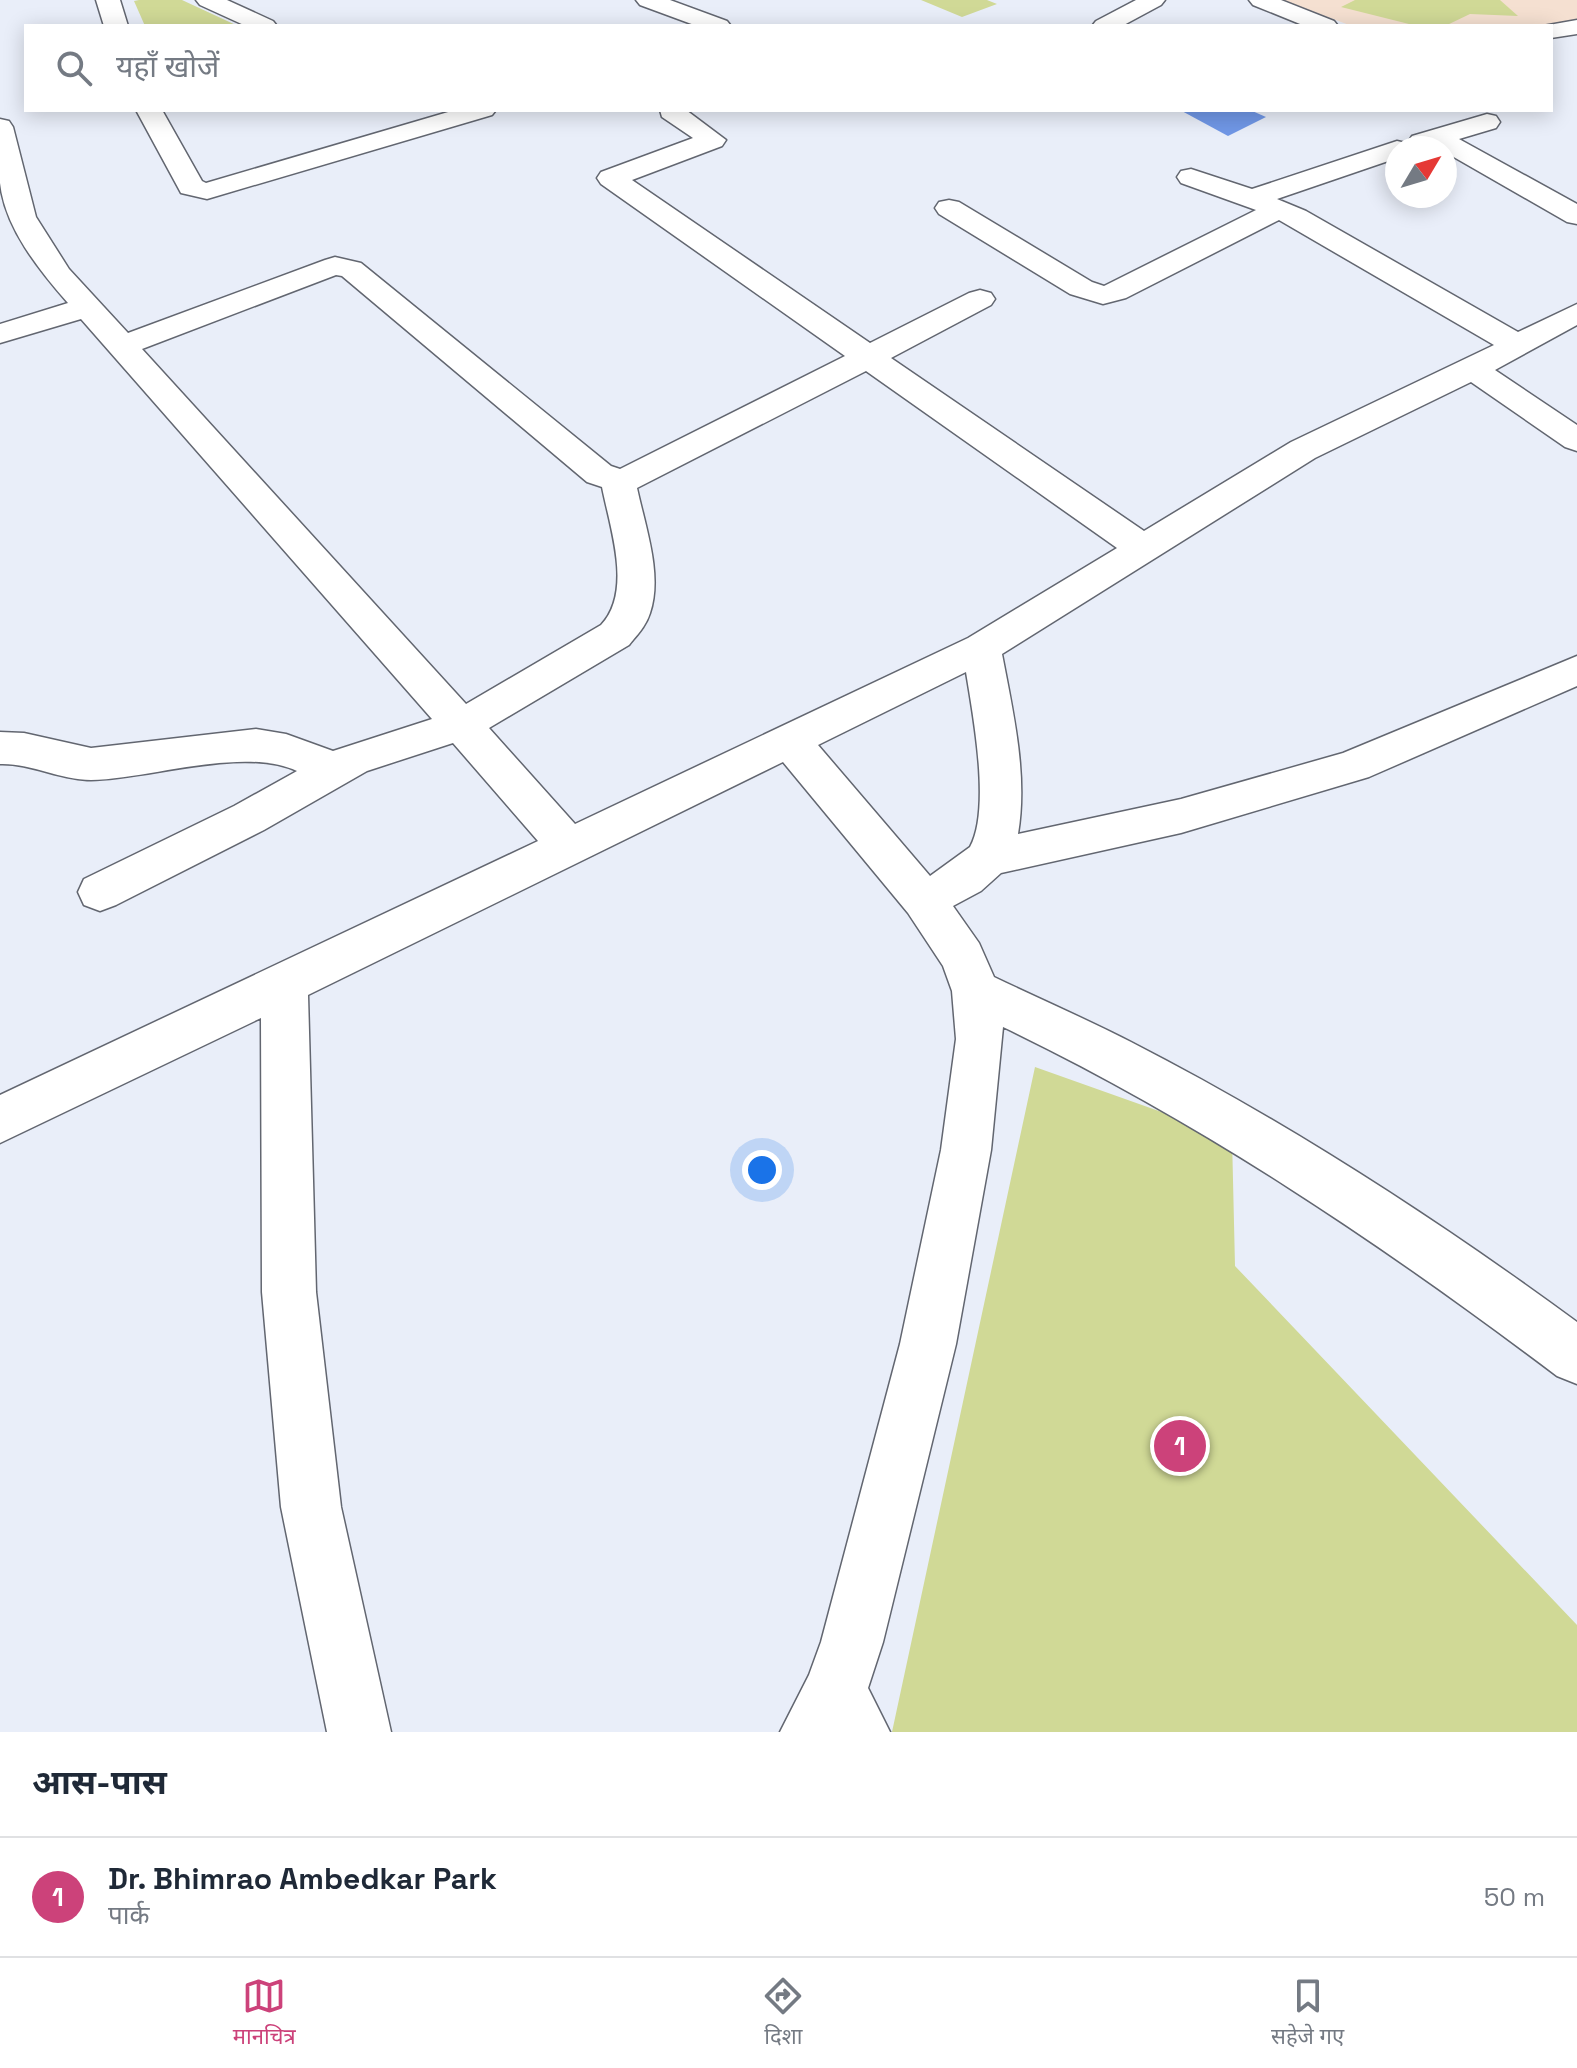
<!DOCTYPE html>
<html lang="hi">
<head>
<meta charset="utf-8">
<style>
  :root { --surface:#fff; --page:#f2f2f3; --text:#1f2937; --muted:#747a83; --line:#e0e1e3; --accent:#cc427a }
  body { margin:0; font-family:"Space Grotesk","Noto Sans Devanagari",sans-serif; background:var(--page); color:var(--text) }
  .compass { position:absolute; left:1385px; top:136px; width:72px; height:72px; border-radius:50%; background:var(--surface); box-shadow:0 4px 20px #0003; rotate:52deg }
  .you { position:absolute; left:762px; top:1170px; width:28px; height:28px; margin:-20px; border:6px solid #fff; border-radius:50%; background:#1a73e8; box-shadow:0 0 0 12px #1a73e833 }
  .badge { display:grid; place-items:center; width:52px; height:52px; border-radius:50%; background:var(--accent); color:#fff; font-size:26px; font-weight:700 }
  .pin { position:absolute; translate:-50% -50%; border:4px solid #fff; box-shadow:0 2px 8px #0006 }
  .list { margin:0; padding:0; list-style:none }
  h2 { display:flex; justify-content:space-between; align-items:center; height:104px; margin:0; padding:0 32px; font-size:34px }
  h2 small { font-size:26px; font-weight:400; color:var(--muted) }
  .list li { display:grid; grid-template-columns:52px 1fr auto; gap:24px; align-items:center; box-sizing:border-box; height:120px; padding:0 32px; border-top:2px solid var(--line) }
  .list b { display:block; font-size:30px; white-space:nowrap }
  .list p { margin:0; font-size:26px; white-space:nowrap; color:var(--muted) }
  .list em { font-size:26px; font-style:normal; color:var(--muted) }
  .icon { flex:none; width:44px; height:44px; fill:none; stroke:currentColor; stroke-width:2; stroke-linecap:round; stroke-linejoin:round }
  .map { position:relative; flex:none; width:1577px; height:1732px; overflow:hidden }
  .search { position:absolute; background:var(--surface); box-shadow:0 4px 20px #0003; left:24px; right:24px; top:24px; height:88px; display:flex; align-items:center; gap:20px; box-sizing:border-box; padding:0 28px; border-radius:0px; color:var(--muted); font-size:30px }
  .sheet { height:224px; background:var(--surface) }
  nav { display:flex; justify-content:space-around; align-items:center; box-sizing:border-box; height:112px; border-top:2px solid var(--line); background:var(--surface); font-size:22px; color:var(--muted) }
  nav a { display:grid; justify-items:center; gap:4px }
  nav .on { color:var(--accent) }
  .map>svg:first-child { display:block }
</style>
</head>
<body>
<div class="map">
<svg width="1577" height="1732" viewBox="0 0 1577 1732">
  <rect width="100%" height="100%" fill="#e9eef9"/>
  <path fill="#f5e0d1" d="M1281,0H1577V19L1538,26H1352Z"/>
  <path fill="#d0d996" d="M139,0H182L238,26H145L134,1Z
    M921,0H987L997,4L962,17Z
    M1355,0H1500L1518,16L1470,14L1445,26H1417L1341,7Z
    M1035,1067L1232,1137L1235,1266L1577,1625V1732H892Z"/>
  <path fill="#7097e6" d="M1180,110H1250L1266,117L1228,136Z"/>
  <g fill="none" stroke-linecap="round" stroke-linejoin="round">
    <g stroke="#626670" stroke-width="3">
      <path id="minor" d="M96,0H120L128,26H104Z
        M196,0H227L273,21L277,26H246L200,5Z
        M636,0H670L727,21L731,26H697L640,5Z
        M1136,0H1165L1161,5L1122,26H1092L1096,21Z
        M1249,0H1281L1334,21L1338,26H1305L1253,5Z
        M1577,20V34L1551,38V26H1543Z
        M136,110H162L202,181L206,183L455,110H496L492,115L207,199L181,193Z
        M660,110H686L726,140L722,146L632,180L870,343L969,293L980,290L991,293L995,299L991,305L891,358L1144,531L1291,442L1494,345L1279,220L1126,298L1103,304L1070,294L939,214L935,208L939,202L949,200L959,202L1092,282L1104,286L1256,210L1181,183L1177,177L1181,171L1191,169L1252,189L1397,141L1406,143L1410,148H1397V158L1277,199L1306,211L1518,332L1577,304V325L1495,370L1577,425V451L1565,447L1471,382L1315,458L1002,654C1013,712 1028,775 1018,834L1181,799L1343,753L1577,656V686L1369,777L1181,833L1001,873L981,891L953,906L979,943L994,977C1040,999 1086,1019 1131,1042C1287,1122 1435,1218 1577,1322V1384L1557,1376C1382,1244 1201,1122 1003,1027L991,1150L956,1344L883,1642L868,1688L890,1732H780L809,1675L821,1642L900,1344L941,1150L956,1039L952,991L943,966L908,913L783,762L308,995L316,1292L341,1507L391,1732H327L281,1507L262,1292L261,1018L0,1143V1095L538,841L453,743L367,771L264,830L116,905L100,911L84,905L78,892L84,879L234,806L297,771C243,746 150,779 91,780C60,780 31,763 0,764V732L24,733L91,748L256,729L286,734L333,751L432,719L81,319L0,343V324L68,303C39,270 5,228 0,183C0,162 0,140 0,119L9,121L13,127L36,217L69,269L128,333L325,260L335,257L361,263L611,466L620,469L845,356L601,184L597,178L601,172L693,138L662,117ZM336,275L342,276L587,482L602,487C610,528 633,591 601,625L466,704L142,349ZM866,371L1117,548L968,638L575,824L489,728L629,645C637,635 646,626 650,613C663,575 645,526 637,488ZM966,672C973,715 991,809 970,847L930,876L818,745Z
        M1487,114L1496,116L1500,122L1496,128L1459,139L1577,204V224L1567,222L1445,152V148H1413L1408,142L1412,136Z"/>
    </g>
    <use href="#minor" fill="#fff" fill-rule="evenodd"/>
  </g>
</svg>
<svg class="compass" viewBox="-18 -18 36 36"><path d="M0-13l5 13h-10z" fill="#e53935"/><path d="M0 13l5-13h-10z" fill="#747a83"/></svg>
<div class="you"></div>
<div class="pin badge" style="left:1180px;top:1446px">1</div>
<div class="search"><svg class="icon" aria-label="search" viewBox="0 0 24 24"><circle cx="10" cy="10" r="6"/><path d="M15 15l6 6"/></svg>यहाँ खोजें</div>
</div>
<section class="sheet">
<h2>आस-पास<small></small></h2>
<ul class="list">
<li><span class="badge">1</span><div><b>Dr. Bhimrao Ambedkar Park</b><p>पार्क</p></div><em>50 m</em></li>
</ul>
</section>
<nav>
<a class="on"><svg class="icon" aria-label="map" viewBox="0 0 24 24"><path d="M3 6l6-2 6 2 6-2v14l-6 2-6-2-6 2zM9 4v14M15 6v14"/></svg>मानचित्र</a>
<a><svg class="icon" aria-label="directions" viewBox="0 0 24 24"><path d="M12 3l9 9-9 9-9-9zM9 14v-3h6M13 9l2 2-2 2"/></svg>दिशा</a>
<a><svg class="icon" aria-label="saved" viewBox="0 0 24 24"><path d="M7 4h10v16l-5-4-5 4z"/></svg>सहेजे गए</a>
</nav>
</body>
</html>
